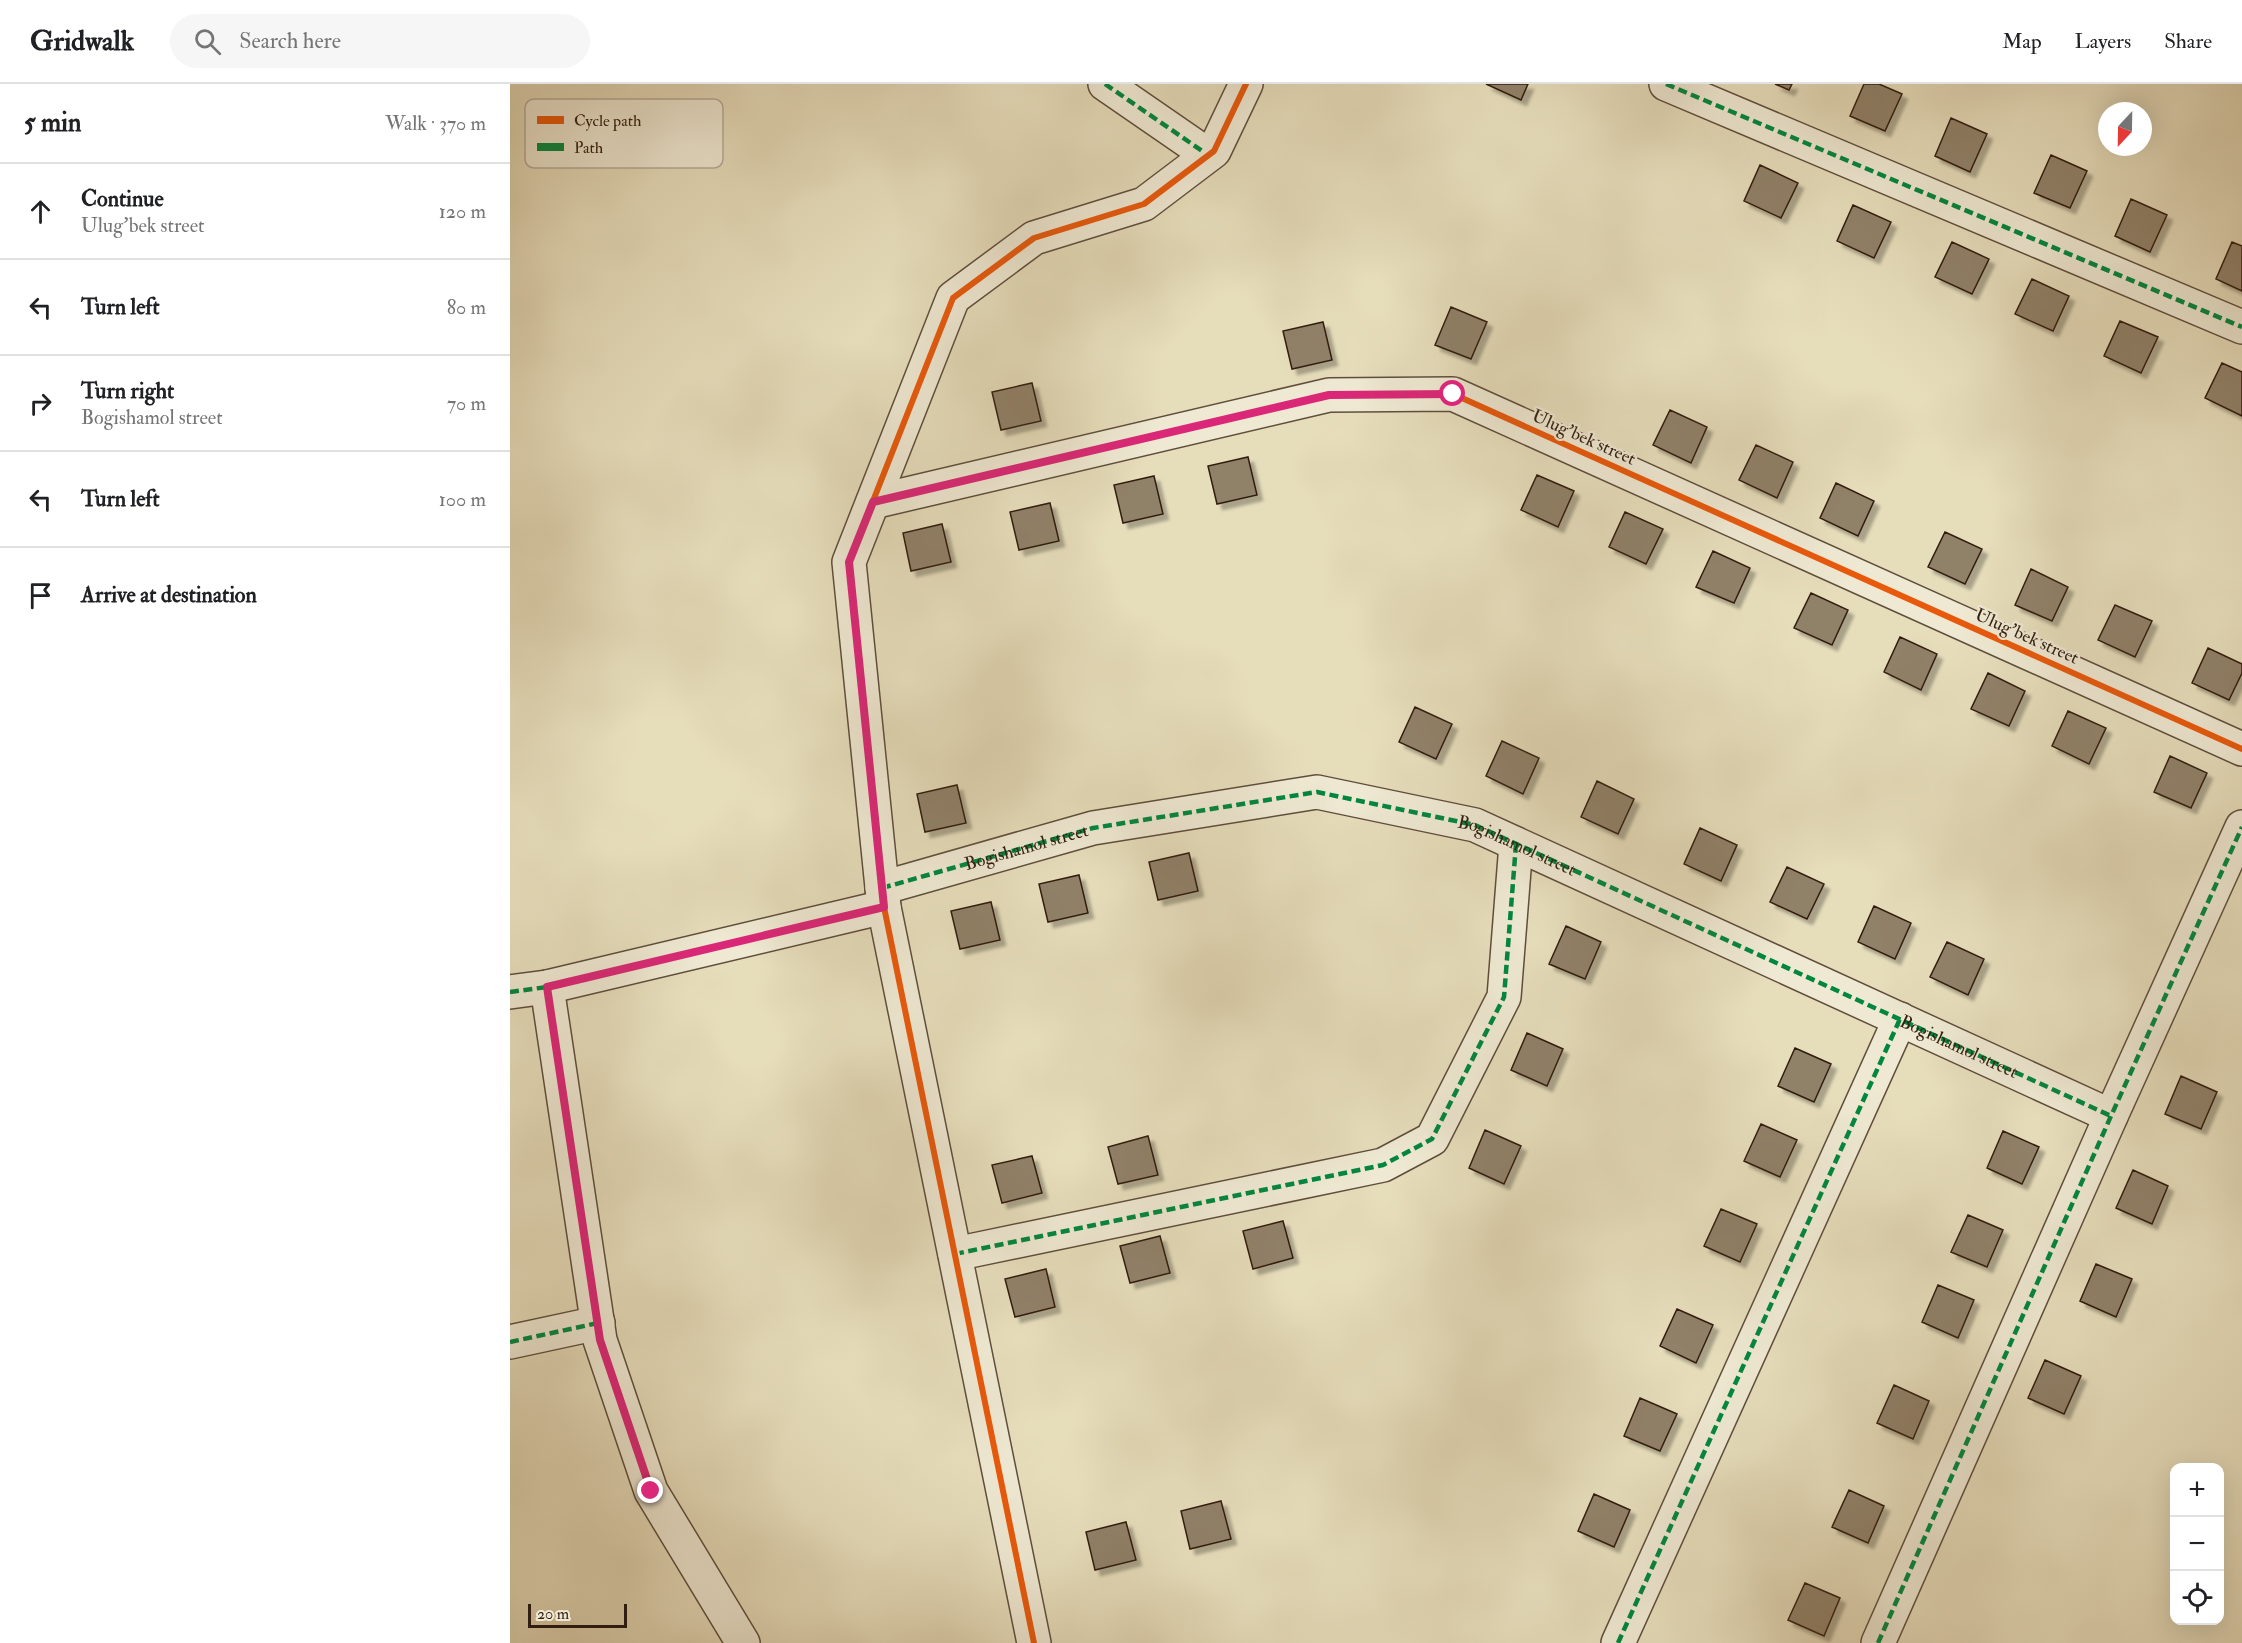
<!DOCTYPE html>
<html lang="en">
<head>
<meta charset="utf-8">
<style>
  :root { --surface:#fff; --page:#f6f6f6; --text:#202124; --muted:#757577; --line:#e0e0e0 }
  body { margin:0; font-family:"IM FELL Double Pica",serif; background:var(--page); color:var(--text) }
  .controls { position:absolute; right:18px; bottom:18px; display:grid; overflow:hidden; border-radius:12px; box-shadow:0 6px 24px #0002 }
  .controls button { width:54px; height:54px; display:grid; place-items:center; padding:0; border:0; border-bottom:2px solid var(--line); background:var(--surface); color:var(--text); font:30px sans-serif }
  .compass { position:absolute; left:1588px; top:18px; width:54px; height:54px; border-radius:50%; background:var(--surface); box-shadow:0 6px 24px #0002; rotate:202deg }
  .scale { position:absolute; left:18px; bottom:15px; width:99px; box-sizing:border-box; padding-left:6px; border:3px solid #321e11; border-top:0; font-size:16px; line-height:21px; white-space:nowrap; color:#321e11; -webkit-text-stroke:4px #efe9d3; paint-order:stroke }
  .stop { position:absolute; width:18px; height:18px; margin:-14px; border:4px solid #db2777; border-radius:50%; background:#fff }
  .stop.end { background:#db2777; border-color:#fff; box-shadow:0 2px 6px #0008 }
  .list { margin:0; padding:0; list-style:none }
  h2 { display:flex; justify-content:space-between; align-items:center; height:78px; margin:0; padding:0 24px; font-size:26px }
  h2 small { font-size:20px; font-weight:400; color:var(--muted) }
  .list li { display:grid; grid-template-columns:39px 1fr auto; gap:18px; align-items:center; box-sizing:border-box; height:96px; padding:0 24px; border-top:2px solid var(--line) }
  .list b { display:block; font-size:22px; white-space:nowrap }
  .list p { margin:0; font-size:20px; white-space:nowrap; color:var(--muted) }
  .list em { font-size:20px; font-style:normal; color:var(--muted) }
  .icon { flex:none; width:33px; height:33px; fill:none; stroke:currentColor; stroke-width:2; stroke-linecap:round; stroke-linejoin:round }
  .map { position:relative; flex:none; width:1732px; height:1559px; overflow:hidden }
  header { display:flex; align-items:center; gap:36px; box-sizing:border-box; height:84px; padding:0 30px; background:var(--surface); border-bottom:2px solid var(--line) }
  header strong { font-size:28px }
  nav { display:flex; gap:33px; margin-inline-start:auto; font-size:21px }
  .search { width:420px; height:54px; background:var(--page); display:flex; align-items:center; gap:15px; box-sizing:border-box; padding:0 21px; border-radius:33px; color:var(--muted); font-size:22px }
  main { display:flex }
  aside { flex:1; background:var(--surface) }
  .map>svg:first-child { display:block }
</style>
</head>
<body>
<header>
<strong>Gridwalk</strong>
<div class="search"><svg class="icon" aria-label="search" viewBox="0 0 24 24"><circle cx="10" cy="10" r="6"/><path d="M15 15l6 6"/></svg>Search here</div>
<nav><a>Map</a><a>Layers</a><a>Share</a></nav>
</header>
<main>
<aside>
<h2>5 min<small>Walk · 370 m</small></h2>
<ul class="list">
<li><svg class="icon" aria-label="ahead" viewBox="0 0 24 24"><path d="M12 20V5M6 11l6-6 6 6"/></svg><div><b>Continue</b><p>Ulug'bek street</p></div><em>120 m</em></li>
<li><svg class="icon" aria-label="left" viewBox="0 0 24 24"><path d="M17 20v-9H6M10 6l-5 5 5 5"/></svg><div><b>Turn left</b></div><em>80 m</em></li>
<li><svg class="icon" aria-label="right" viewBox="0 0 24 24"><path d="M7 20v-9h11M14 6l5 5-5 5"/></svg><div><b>Turn right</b><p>Bogishamol street</p></div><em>70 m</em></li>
<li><svg class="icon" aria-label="left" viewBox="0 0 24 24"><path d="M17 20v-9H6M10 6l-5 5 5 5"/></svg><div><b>Turn left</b></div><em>100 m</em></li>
<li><svg class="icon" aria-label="arrive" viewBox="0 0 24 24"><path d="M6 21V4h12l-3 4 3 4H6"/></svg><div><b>Arrive at destination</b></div></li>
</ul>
</aside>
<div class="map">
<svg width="1732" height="1559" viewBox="0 0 1732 1559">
  <defs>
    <filter id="shadow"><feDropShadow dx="5.5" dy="5.5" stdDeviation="1.5" flood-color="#0004"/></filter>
  </defs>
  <rect width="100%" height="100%" fill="#e6ddbb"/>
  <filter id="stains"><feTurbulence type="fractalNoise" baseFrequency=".00333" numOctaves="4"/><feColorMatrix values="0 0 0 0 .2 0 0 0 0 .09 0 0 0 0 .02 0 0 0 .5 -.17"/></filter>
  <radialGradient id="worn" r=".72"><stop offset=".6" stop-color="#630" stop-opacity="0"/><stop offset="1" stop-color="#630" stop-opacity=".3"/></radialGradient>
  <path fill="#908169" stroke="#321e11" stroke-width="1.5" filter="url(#shadow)" d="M976,0H1018L1011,16Z
    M1265,0H1282L1279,6Z
    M1354,0H1369L1392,10L1375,47L1340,32Z
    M1441,34L1477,50L1460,88L1425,72Z
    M1541,71L1577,87L1560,124L1524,109Z
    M1250,81L1288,99L1271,134L1234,117Z
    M1621,115L1657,131L1640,168L1605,152Z
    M1343,121L1381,138L1364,174L1327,157Z
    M1442,158L1479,175L1462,210L1425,193Z
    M1722,158L1732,162V207L1706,195Z
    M1522,195L1559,212L1543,247L1505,230Z
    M941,223L977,238L961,275L925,261Z
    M1610,237L1648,253L1631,289L1594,272Z
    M813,238L822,276L782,285L773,247Z
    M1712,279L1732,288V332L1695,314Z
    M522,299L531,337L491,346L482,308Z
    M1160,326L1197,343L1181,379L1143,361Z
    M1246,361L1283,378L1267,414L1229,396Z
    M738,373L747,411L707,420L698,382Z
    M1027,391L1064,407L1048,443L1011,426Z
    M644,392L653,430L613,439L604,401Z
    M1326,399L1364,417L1348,452L1310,434Z
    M540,419L549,457L509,466L500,428Z
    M1115,428L1153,445L1136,480L1099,463Z
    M432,440L441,478L401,487L393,449Z
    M1435,448L1472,465L1455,500L1418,483Z
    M1203,467L1240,484L1224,519L1186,503Z
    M1521,485L1558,503L1542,537L1505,521Z
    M1301,509L1338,526L1322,561L1284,544Z
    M1605,521L1642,537L1625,573L1588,556Z
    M1390,553L1427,570L1411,606L1374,588Z
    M1698,564L1732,580V589L1719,616L1682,599Z
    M1478,589L1515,607L1499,642L1461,625Z
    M905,623L942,640L926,675L889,658Z
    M1558,627L1596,644L1579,680L1542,662Z
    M992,657L1029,674L1013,710L976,692Z
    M1660,672L1697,689L1681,724L1644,708Z
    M1087,697L1124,715L1108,750L1071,733Z
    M447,701L456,739L415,748L407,710Z
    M1190,744L1227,761L1211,797L1174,780Z
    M679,769L688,807L648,816L639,778Z
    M1277,783L1314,800L1297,835L1260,818Z
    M569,791L578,829L538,838L529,800Z
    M481,818L490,856L450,865L441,827Z
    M1364,822L1401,839L1385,875L1348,858Z
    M1056,842L1091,858L1075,895L1039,880Z
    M1437,858L1474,875L1458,911L1420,893Z
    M1017,949L1053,965L1037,1002L1001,986Z
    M1285,964L1321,980L1304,1018L1268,1002Z
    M1671,992L1707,1008L1691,1045L1655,1030Z
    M1251,1040L1287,1056L1270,1093L1234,1077Z
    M975,1046L1011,1062L994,1100L959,1084Z
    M1493,1047L1529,1063L1512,1100L1477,1084Z
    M638,1052L648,1091L608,1100L598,1063Z
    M522,1072L532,1109L492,1119L482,1081Z
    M1623,1086L1658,1102L1642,1140L1606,1124Z
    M1211,1125L1247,1140L1230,1178L1194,1162Z
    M1458,1131L1493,1146L1477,1183L1441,1168Z
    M773,1137L783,1174L743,1185L733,1147Z
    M650,1152L660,1189L620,1199L610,1162Z
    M1586,1180L1622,1195L1606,1233L1570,1217Z
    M536,1185L545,1223L505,1233L495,1195Z
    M1428,1201L1464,1216L1448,1254L1412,1238Z
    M1167,1225L1203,1241L1186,1279L1150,1262Z
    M1535,1276L1571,1292L1554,1330L1518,1314Z
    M1384,1301L1419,1317L1403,1355L1367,1339Z
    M1130,1314L1167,1330L1150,1367L1114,1352Z
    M1339,1406L1374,1422L1358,1459L1322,1443Z
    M1084,1410L1120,1426L1104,1463L1068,1447Z
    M711,1417L721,1455L680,1465L671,1427Z
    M616,1438L626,1476L585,1486L576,1448Z
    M1295,1499L1330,1514L1314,1552L1278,1536Z"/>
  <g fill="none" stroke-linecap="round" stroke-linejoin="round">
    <g stroke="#5f4e3c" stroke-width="36">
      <g id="street">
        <path d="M595,0L698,71"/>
        <path d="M1156,0L1732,243"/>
        <path d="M363,418L819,311L943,310L1732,665"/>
        <path id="s1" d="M372,804L583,744L807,708L965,741L1601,1032"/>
        <path d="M37,903L90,1256L141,1407L233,1559"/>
        <path d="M0,908L37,903L374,823"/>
        <path d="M445,1170L873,1081L922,1055L994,913L1006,760"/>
        <path d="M0,1258L88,1239"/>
        <path d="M524,1559L374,823L339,478L443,214L524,154L634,120L704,67L736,0"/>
        <path d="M1108,1559L1390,935"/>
        <path d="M1368,1559L1601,1032L1732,743"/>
      </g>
    </g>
    <use href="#street" stroke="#efe9d3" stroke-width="33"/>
    <path stroke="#00873e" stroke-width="4.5" stroke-dasharray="9 4.5" stroke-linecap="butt" d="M595,0L698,71
      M1156,0L1732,243
      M372,804L583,744L807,708L965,741L1601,1032
      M0,908L37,903L374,823
      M445,1170L873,1081L922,1055L994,913L1006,760
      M0,1258L88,1239
      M1108,1559L1390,935
      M1368,1559L1601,1032L1732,743"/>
    <g stroke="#efe9d3" stroke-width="10">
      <path id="cycleway" d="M363,418L819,311L943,310L1732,665
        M524,1559L374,823L339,478L443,214L524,154L634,120L704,67L736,0"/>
    </g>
    <use href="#cycleway" stroke="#e8590c" stroke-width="6"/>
  </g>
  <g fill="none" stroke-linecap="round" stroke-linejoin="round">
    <path stroke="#db2777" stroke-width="8" d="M141,1407L90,1256L37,903L374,823L339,478L363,418L819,311L943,310"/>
  </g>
  <g text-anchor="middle" stroke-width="4.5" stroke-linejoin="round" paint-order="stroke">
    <g font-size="18" fill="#321e11" stroke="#efe9d3">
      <text transform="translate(1074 353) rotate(24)" y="6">Ulug'bek street</text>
      <text transform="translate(1517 552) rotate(24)" y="6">Ulug'bek street</text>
      <text dy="6" stroke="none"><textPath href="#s1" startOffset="150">Bogishamol street</textPath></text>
      <text dy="6" stroke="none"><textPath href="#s1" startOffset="654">Bogishamol street</textPath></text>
      <text dy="6" stroke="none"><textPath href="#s1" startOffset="1140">Bogishamol street</textPath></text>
    </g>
  </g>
  <rect x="15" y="15" width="198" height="69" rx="9" fill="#efe9d3" stroke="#b6ac99" stroke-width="1.5"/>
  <rect x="27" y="32" width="27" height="8" fill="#e8590c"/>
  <rect x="27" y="59" width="27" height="8" fill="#00873e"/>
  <g font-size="16" fill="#321e11">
    <text x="64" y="42">Cycle path</text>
    <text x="64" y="69">Path</text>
  </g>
  <rect width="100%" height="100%" filter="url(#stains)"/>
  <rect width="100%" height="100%" fill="url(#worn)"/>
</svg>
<div class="controls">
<button>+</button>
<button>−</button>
<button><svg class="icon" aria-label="locate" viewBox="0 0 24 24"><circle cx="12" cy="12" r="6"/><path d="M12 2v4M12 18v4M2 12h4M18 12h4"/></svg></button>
</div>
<svg class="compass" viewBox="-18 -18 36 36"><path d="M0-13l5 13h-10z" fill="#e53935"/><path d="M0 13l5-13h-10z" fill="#757577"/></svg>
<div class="scale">20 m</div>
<div class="stop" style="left:943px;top:310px"></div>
<div class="stop end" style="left:141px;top:1407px"></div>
</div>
</main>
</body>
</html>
